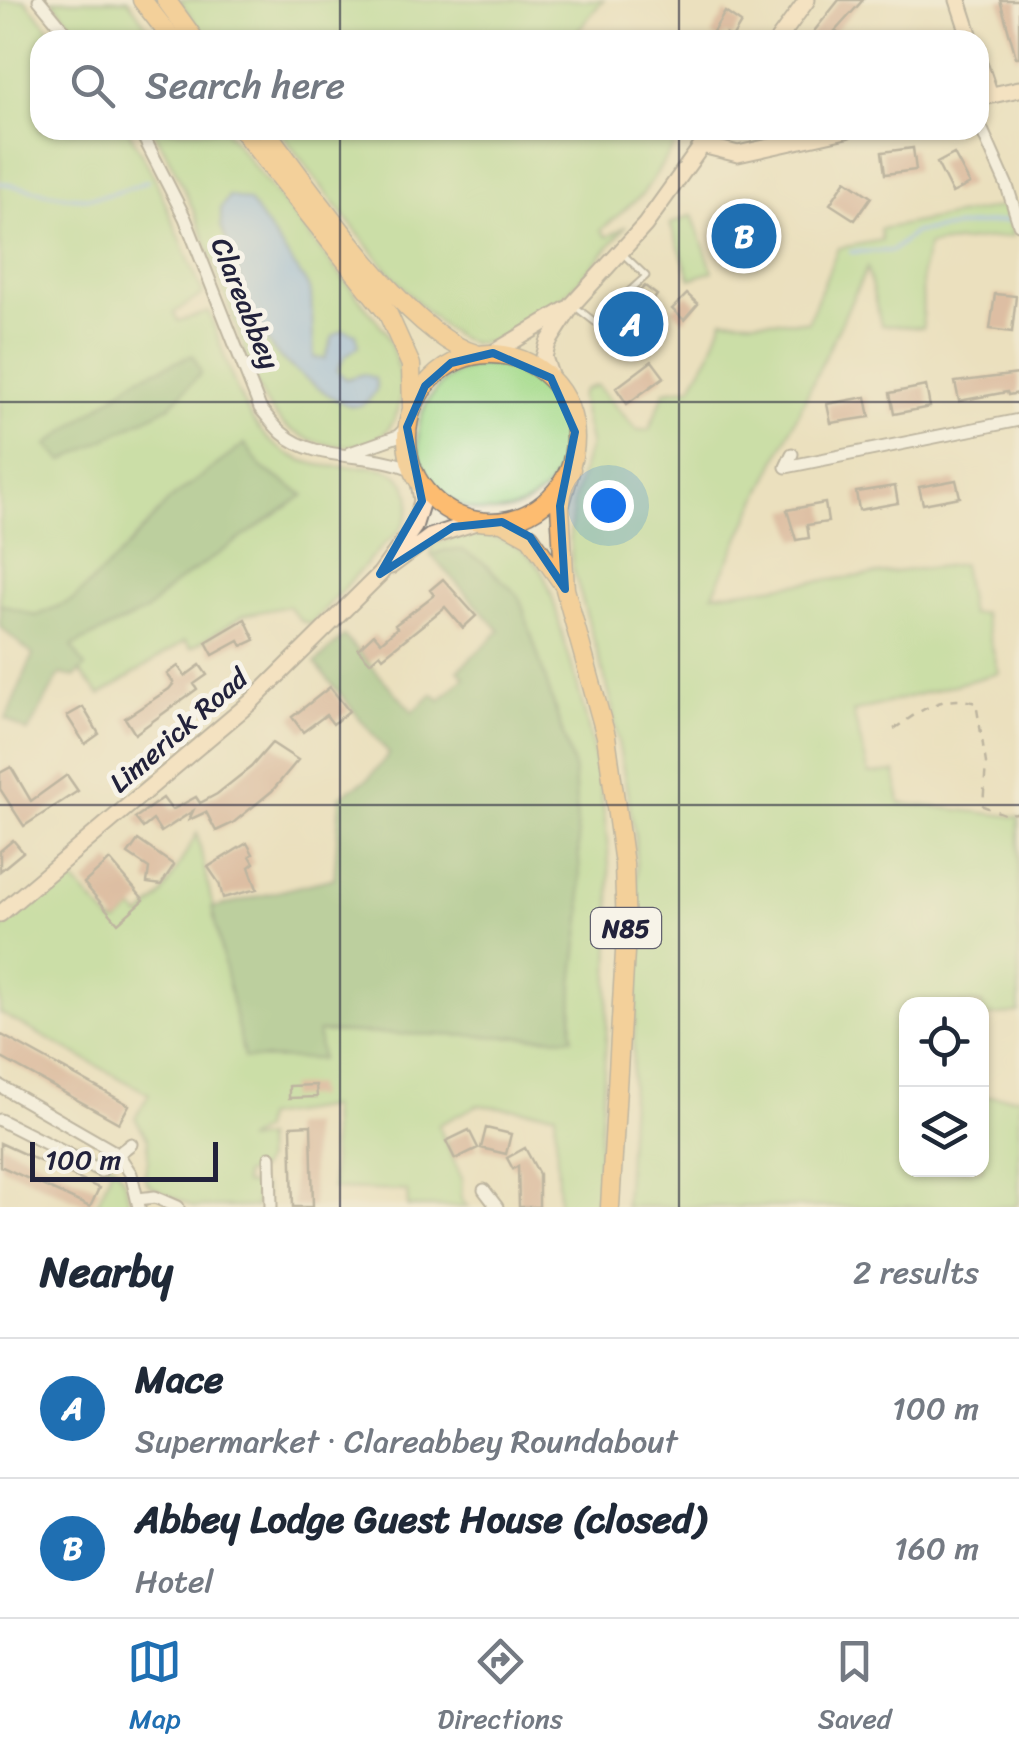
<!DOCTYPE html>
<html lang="en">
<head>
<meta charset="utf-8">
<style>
  :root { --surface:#fff; --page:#f6f6f7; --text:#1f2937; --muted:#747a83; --line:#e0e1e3; --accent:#1f6fb2 }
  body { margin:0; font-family:Sriracha,sans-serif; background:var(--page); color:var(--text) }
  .controls { position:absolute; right:30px; bottom:30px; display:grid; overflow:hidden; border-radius:20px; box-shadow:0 2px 8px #0004 }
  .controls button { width:90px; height:90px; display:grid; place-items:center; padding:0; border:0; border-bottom:2px solid var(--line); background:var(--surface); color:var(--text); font:50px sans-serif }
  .scale { position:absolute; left:30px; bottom:25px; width:188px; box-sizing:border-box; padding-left:10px; border:5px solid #22223b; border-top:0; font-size:28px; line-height:35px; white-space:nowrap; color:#22223b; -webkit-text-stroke:8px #f7f3e8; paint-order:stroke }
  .you { position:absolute; left:608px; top:505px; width:35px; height:35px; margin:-25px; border:8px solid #fff; border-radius:50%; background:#1a73e8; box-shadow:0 0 0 15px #1a73e833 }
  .badge { display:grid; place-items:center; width:65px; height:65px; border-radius:50%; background:var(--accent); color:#fff; font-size:32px; font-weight:700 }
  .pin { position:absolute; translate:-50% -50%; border:5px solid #fff; box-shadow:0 2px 10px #0006 }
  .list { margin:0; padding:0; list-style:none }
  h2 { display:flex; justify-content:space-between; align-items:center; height:130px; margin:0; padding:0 40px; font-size:42px }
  h2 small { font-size:32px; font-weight:400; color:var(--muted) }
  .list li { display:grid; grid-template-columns:65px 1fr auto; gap:30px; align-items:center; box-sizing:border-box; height:140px; padding:0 40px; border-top:2px solid var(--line) }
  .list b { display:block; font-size:38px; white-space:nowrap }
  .list p { margin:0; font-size:32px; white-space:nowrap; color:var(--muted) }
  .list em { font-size:32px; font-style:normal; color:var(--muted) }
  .icon { flex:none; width:55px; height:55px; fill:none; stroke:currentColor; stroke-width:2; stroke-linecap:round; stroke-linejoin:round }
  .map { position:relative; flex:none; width:1019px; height:1207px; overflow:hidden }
  .search { position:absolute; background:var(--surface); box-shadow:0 2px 8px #0004; left:30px; right:30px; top:30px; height:110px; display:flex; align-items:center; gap:25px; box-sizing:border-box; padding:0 35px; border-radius:30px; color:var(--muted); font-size:38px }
  .sheet { height:410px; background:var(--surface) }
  nav { display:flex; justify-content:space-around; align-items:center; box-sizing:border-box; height:140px; border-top:2px solid var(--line); background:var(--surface); font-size:28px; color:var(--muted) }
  nav a { display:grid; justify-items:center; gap:5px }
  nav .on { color:var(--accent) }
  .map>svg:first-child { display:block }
</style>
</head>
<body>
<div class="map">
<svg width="1019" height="1207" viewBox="0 0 1019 1207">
  <rect width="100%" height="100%" fill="#f7f3e8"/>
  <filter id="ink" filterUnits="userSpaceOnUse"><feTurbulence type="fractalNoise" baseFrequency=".01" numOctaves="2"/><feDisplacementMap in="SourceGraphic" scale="20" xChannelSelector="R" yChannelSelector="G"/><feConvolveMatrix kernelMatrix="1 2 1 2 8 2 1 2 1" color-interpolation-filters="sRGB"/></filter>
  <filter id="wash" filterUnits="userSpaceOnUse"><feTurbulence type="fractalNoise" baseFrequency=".0048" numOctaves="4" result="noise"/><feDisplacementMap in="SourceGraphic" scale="40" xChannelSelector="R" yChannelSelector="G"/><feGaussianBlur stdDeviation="2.25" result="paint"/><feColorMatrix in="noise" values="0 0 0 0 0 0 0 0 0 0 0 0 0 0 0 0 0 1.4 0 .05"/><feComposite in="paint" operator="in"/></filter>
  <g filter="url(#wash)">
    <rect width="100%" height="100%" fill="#ebe0be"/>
    <path fill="#a5db8c" stroke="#647e64" stroke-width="2.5" d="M0,0H25L59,40H40V130H128L154,176L203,294L174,313L178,321L209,312C224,351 236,406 266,437C282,453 305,464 327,466C347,469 369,463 388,470C423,484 411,529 385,543L311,624L301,621L288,606L244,615L191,648L185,641L100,695L80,672L84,667L72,646L146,611L173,585L303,494L262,468L244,444L73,600L35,616L0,604Z
      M52,0H128L157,40H85Z
      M179,0H603L570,40H208Z
      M153,130H225L386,332C398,362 411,399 389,428C366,460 301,445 278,419C255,393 246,353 234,321C211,256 190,190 153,130Z
      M279,130H685L642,195L601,230L607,237L626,226C594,265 530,348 473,343C430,339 309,169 279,130Z
      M1004,206L1013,236L928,245L922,271L923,328L881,325L867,268L713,594L962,564L970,614L983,613L999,673L853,712L869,774L895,772L900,803L1019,817V1013L982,1017V1004H906V1170H982V1096L1019,1097V1202L1013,1207H625L639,946L635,837L610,696L572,565L570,534L574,500L590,443L580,397L583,390L596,385L637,430H649L665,391L691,387L710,354L723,319L808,322L838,248L882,240L880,229Z
      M692,215L713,271L691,279L670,224Z
      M418 438a74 74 0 1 1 148 0a74 74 0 1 1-148 0Z
      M483,535C549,546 549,591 566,647C590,724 608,805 610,887C612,994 601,1100 596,1207H559L555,1113L478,1105L438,1125L462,1179L461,1199L468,1207H408L407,1191L333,1189L330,1107L264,1117L262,1130L245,1141L264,1138L265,1160L260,1169L244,1174V1184L263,1186L265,1194L256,1195V1207H194L149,1185L144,1176L148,1160V1139L135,1118L149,1094L0,1013V930L67,874L112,922L118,923L133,909L141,917L163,894L197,833L245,1058L321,1059L317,1032L572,1038L574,769L519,596L445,550L431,555L432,545L456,537Z
      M80,1141C108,1158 129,1171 129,1207H96L112,1168L75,1150L72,1147Z"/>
    <path fill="#84bb78" stroke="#536e5a" stroke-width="2.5" d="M193,355L201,373L170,406L63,461L47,445L139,377Z
      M245,444L262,468L304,495L173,585L146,611L72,646L85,667L75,677L60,674L28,732L6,719L33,655L0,627V604L36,616L73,600L117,558L171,499Z
      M445,550H462L485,564L519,596L574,769L582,912L573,984L572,1038L318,1032L321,1059L244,1058L212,908L334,878L340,796L369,778L389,754L315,663L344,636L413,712L433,694L440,700L465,677L458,670L500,631L431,555Z"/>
    <path fill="#84b5f0" stroke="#536c96" stroke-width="2.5" d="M229,196L249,201L307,284L311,294L314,358L325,359L333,336L343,330L356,334L359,346L345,356L337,371L346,379L364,374L375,379L377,388C372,397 366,406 354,406C338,406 282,362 272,348C248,314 237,266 221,226V208Z"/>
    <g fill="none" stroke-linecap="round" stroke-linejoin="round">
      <path stroke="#84b5f0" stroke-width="4" d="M0,183C63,194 84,210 147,181
        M851,252L892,251L915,232L1013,220"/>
    </g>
    <g id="blocks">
      <path fill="#cd9683" d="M839,0H863L835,31L839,34L835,40H807Z
        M1000,0H1019V57H1016Z
        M725,12L741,23L732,38L726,34L719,40L711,35Z
        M913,148L916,170L885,174L882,152Z
        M954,154L970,184L952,193L937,163Z
        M846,180L871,197L855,220L830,204Z
        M767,215L775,239L721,258L712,234Z
        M645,286L657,295L643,315L649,331L620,340L612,315Z
        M687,294L698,304L684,320L672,309Z
        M995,294L1016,296L1012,332L990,329Z
        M652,361L664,377L627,404L616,388Z
        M1019,374V393L1008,395L1007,392L959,401L955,382Z
        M926,386L930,407L894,414L890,393Z
        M866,397L870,417L831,423L827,404Z
        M956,480L960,497L923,504L919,487Z
        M895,486L898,503L859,510L856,492Z
        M825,503L828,522L807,525L809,538L796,540L787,510Z
        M443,579L476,616L463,628L445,607L383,657L380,653L370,662L358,649L374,634L381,642L397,628L395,625L434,595L430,590Z
        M245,619L255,640L242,646L239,641L213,655L206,642Z
        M200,665L207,675L194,684L197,689L135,734L125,718L169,689L174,683L167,674L178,666L185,676Z
        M330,687L349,711L333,724L326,715L303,732L292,717Z
        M83,707L99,734L85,744L67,716Z
        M272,743L298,760L272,791L233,823L216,831L206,812L189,820L193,811L161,832L153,820L143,828L135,818L163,798L172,810L196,797L200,803L217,794L251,767Z
        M11,767L31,801L67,775L78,791L24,826L0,789V773Z
        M13,840L23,852L0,871V851Z
        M138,840L174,865L161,885L147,883L149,868L128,854Z
        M247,843L253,854L250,856L254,863L249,867L257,889L223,898L219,883L208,867Z
        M110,860L144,900L118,923L84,883Z
        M0,1034L129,1105L119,1123L0,1057Z
        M316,1085L317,1097L289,1098V1086Z
        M311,1125L313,1207H293L291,1126Z
        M486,1128L511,1134L506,1154L481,1148Z
        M469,1130L478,1148L455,1159L446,1141Z
        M0,1143L99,1188L90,1207L0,1166Z
        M525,1148L539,1174V1207H519L518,1166L513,1169L507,1158Z"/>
    </g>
  </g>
  <g filter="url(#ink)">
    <use href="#blocks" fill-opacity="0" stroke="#86817c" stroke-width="2.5"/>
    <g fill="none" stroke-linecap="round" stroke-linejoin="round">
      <g stroke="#86817c" stroke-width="9">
        <path id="lane" d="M573,305L595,322L646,276L623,254"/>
      </g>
      <g stroke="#86817c" stroke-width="15">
        <path id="street" d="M39,0L72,40
          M979,123L1007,186L1019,224
          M140,130L185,218L260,408C267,416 274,426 282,433C318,464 372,450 413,470
          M350,453L398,436L407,427
          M792,454L786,467L1019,420
          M0,1086L118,1154L131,1174L139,1207
          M0,1120L101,1171
          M118,1154L131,1144
          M270,1157L271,1207
          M484,1190L497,1207
          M138,1199L155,1197L178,1207"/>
      </g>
      <g stroke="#86817c" stroke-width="19">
        <path id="secondary" d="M958,0L971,40
          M778,40L807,0
          M979,63L990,95
          M979,98L1019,89
          M702,145L738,154L846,130
          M493,353L567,309
          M551,378L544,357L548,343L573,304L645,225L713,130
          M391,566L430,537L479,521
          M0,914L251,702L380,574L414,527L422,501L419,482"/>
      </g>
      <g stroke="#86817c" stroke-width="21">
        <path id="primary" d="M142,0L173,40
          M166,0L195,40
          M242,130L388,314L411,365L412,407
          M265,130C312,190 406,334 476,354
          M407 438a84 84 0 1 1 168 0a84 84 0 1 1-168 0Z
          M571,469L560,506L565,589L606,736L624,864L626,935L610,1207
          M502,522L530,537L563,584"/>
      </g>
      <path stroke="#86817c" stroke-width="2.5" stroke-dasharray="8 8" stroke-linecap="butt" d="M894,729C921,710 943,693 976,703L986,763L983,806L1004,814L1019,813"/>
      <use href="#lane" stroke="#fff" stroke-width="5"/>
      <use href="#street" stroke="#fff" stroke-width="11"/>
      <use href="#secondary" stroke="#fee4c6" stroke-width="15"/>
      <use href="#primary" stroke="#fdbc70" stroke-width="18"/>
    </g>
  </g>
  <path d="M0 0H1019V1207H0ZM493,353L551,378L575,432L560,506L565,589L530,537L502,522L453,527L380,574L422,501L407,427L425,386L451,363Z" fill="#ebe0be" fill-opacity=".55" fill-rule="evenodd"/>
  <path fill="none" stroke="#1f6fb2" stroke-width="8" stroke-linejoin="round" d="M493,353L551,378L575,432L560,506L565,589L530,537L502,522L453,527L380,574L422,501L407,427L425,386L451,363Z"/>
  <path fill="none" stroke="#22223b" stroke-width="2.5" stroke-opacity="0.55" d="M340,0V40M679,0V40M340,130V1207M679,130V1207M0,402H1019M0,805H1019"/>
  <g text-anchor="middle" stroke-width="10" stroke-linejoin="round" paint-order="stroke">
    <rect fill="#f7f3e8" stroke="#62616f" stroke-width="2.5" x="591" y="908" width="70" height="40" rx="8"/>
    <g font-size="25" font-weight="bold" fill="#22223b">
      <text x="626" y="937">N85</text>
    </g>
    <g font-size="28" fill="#22223b" stroke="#f7f3e8">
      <text transform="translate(246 303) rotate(68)" y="10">Clareabbey</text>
      <text transform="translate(178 730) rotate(-41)" y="10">Limerick Road</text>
    </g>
  </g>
</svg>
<div class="controls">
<button><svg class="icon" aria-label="locate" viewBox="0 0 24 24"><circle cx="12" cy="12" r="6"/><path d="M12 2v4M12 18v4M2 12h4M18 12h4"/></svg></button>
<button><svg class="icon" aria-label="layers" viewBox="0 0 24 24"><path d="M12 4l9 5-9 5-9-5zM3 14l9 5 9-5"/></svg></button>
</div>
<div class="scale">100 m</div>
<div class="you"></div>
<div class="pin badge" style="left:631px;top:324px">A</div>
<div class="pin badge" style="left:744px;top:236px">B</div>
<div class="search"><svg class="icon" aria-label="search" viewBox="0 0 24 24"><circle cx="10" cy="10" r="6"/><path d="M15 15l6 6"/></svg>Search here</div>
</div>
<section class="sheet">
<h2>Nearby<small>2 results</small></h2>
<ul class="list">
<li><span class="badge">A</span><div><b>Mace</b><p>Supermarket · Clareabbey Roundabout</p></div><em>100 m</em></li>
<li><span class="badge">B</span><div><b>Abbey Lodge Guest House (closed)</b><p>Hotel</p></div><em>160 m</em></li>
</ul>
</section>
<nav>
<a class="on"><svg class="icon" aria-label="map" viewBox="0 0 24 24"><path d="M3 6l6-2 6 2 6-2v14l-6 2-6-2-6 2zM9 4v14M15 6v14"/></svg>Map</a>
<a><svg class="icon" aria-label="directions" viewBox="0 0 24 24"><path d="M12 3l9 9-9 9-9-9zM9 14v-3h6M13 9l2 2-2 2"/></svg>Directions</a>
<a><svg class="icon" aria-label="saved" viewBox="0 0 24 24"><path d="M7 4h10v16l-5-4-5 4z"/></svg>Saved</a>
</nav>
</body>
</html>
